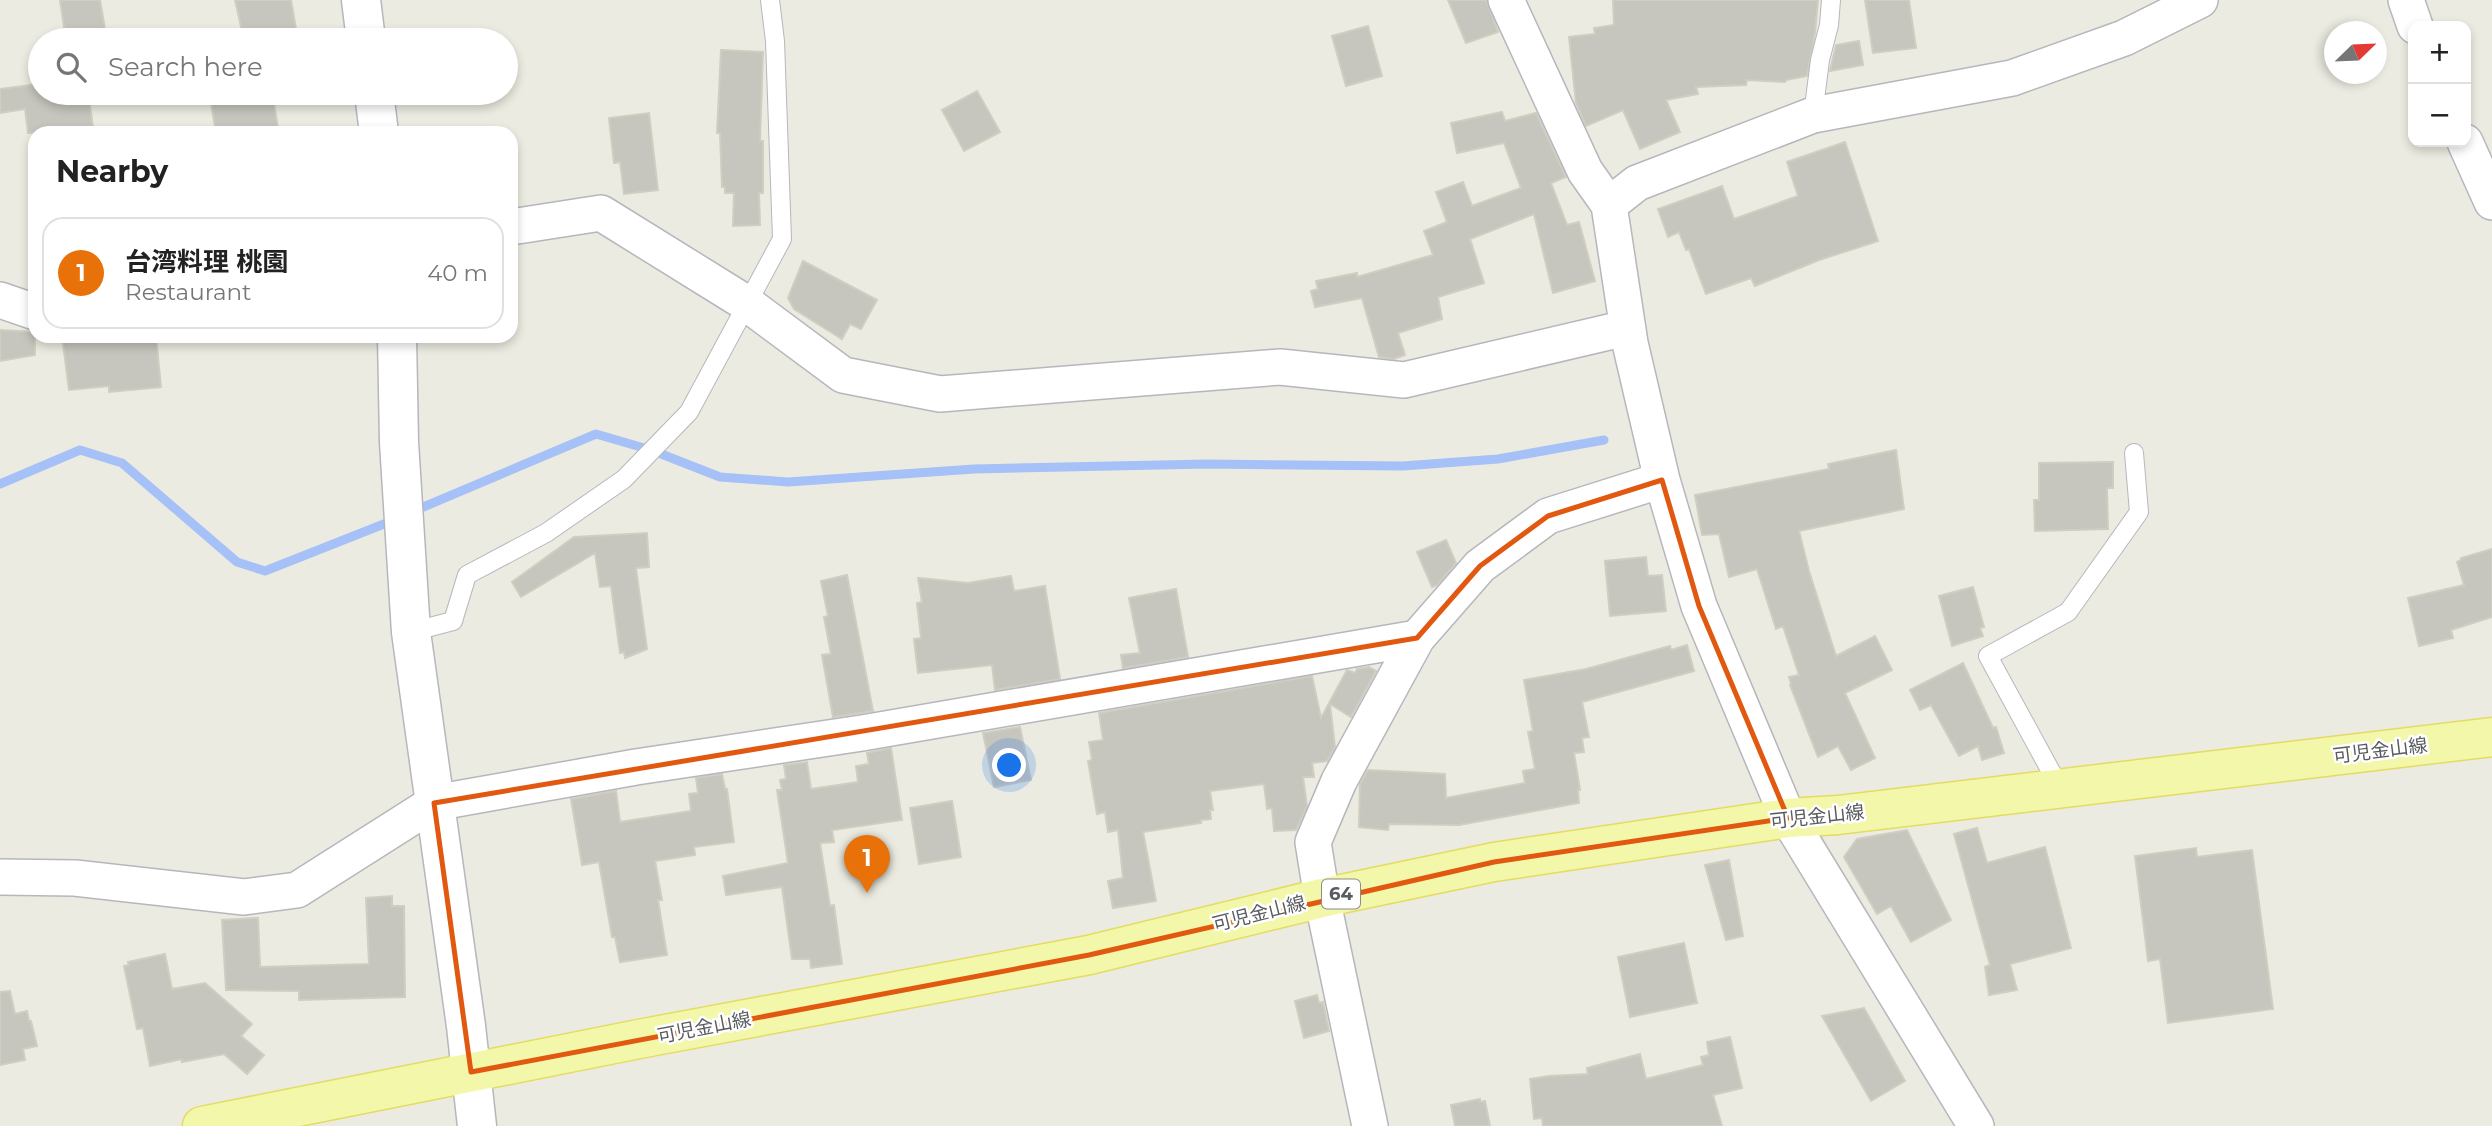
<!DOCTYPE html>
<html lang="en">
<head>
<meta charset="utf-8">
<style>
  :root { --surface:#fff; --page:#f6f6f6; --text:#222; --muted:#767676; --line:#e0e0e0; --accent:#d93025 }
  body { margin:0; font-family:Montserrat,"Noto Sans JP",sans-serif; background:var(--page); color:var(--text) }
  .controls { position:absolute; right:21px; top:21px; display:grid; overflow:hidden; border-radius:14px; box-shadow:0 4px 10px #0003 }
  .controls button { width:63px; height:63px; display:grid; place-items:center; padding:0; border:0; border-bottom:2px solid var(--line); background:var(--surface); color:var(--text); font:35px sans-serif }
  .compass { position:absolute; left:2324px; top:21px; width:63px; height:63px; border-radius:50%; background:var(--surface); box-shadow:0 4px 10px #0003; rotate:67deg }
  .you { position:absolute; left:1010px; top:766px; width:24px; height:24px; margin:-18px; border:5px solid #fff; border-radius:50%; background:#1a73e8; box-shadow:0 0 0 10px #1a73e833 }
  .badge { display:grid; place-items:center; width:46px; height:46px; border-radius:50%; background:var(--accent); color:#fff; font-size:23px; font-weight:700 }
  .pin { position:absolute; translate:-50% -58px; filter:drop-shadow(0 2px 4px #0008) }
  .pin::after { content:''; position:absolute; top:37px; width:24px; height:21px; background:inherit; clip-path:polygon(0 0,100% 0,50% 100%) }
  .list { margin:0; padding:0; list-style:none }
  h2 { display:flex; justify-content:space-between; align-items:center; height:91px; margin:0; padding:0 28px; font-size:30px }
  h2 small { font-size:23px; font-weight:400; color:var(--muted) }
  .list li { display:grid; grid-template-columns:46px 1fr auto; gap:21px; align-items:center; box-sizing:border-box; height:112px; margin:0 14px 14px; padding:0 14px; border:2px solid var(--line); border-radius:21px }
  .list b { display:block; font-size:26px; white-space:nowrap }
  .list p { margin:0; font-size:23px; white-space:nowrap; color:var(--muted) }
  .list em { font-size:23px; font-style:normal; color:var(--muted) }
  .icon { flex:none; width:38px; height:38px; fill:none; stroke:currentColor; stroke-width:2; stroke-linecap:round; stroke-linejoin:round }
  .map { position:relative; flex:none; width:2492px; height:1126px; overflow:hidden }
  .search { position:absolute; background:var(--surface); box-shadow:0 4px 10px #0003; left:28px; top:28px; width:490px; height:77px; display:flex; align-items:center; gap:18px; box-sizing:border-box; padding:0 24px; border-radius:38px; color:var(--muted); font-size:26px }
  .panel { position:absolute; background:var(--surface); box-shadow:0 4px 10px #0003; left:28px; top:126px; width:490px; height:217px; border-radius:21px }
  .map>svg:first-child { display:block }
</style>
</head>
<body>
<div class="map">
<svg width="2492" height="1126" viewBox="0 0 2492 1126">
  <rect width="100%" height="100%" fill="#ebebe1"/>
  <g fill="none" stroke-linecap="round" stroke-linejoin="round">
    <path stroke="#a5c1f7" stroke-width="9" d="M0,484L80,450L122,463L237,562L265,571L394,520
      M414,511L596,434L651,450L720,477L788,482L974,469L1207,464L1403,466L1498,459L1604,440"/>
  </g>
  <path fill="#c6c5be" stroke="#cfcec0" stroke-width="2" d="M60,0H100L107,40H66Z
    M235,0H291L298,40H244Z
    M1448,0H1486L1498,32L1466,43Z
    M1613,0H1818L1815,33L1807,76L1786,80L1785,82L1747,80L1746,85L1696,87L1698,94L1666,100L1680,132L1640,149L1623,110L1586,126L1576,103L1569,37L1595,34L1594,28L1614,25Z
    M1865,0H1909L1916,48L1873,53Z
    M1368,26L1382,76L1346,86L1332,36Z
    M1859,41L1863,65L1830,71L1836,45Z
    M721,50L763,52L760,141H763V193H759L760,225L733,226L734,193H725V187H722L720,133H717Z
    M40,84V93H88L93,127L70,130L71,133H28L25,109L0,113V89Z
    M977,91L1000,132L964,151L942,110Z
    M265,93H272L279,133H216L211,103Z
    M1502,112L1505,121L1536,113L1566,177L1551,183L1567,225L1579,222L1595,281L1553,293L1534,214L1470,239L1484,283L1438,297L1442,319L1398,333L1405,355L1394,359L1379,357L1362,298L1315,307L1311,291L1318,289L1316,281L1357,273V277L1433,255L1424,231L1447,222L1436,192L1463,182L1472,206L1521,188L1504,143L1457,153L1451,123Z
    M649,113L658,190L624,194L620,162L614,163L609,118Z
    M1845,142L1878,241L1819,260L1755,286L1751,278L1706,294L1689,249L1686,250L1679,232L1668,237L1658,209L1722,186L1734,219L1798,196L1787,162Z
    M803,261L877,300L861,329L850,324L842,339L794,309L788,298Z
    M0,330L35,332V355L0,361Z
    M62,336H156L161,387L109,392V386L69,390Z
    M1896,450L1904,509L1799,531L1809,571L1836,656L1875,636L1892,670L1845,693L1875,758L1851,770L1838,746L1818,757L1790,685L1791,684L1789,677L1799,675L1783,626L1776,629L1757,569L1729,577L1719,534L1702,535L1695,495L1829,469L1828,464Z
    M2113,462V488H2107L2108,529L2035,531L2034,500H2039V463Z
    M647,533L649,567L636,568L647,649L625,658L624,652L620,653L611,586L600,587L595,553L521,597L512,582L574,537Z
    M1446,540L1456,563L1437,585L1432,587L1417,552Z
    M2492,549V617L2451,630L2453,638L2419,646L2408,598L2464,585L2457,562L2461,560V558Z
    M1646,557L1648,576L1662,575L1666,611L1610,616L1605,561Z
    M847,575L873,711L833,717L822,655L831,654L824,617L828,616L821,581Z
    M1011,576L1014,591L1045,586L1060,679L995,690L992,665L918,673L914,639L921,638L917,603L922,602L918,578L968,583Z
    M1973,587L1984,627L1980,628L1983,636L1952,646L1939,596Z
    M1176,589L1188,657L1123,668L1121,655L1140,653L1129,598Z
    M1687,645L1694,671L1582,702L1589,737L1582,738L1584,752L1574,753L1580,790H1578L1579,803L1459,825L1389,824L1388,830L1359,827L1360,784L1368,770L1445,774L1446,798L1525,783L1523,771L1535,769L1528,732L1533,731L1524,680L1586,669L1670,646L1671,650Z
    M1963,663L1993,728L1996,727L2004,753L1982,760L1978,746L1959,756L1931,705L1920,710L1910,690Z
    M1369,667L1376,671L1351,717L1330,704L1335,747L1327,761L1312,763L1314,777H1303L1307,806L1296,830L1274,831L1272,808L1267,809L1264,784L1210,791L1213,810H1210L1211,819L1201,820V823L1143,832L1156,901L1113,908L1108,881L1123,878L1118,830L1108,832L1105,812L1097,814L1088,761L1092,760L1089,742L1103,740L1099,713L1312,676L1321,718L1347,670L1355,673L1357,669Z
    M1020,727L1031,780L994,787L983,733Z
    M891,748L902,820L832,830L834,842L820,843L830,906L834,905L842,964L811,968L810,959H792L782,887L726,895L723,876L788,863L777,790H782L780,780L786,779L784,765L807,762L811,789L858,782L856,766L869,764L867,753Z
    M722,774L725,789H727L734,842L694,847L695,855L655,861L662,900H658L667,955L620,962L615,937H612L599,862L582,865L571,799L616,791L620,822L691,811L689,794L698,793L696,778Z
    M952,801L961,857L919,864L910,808Z
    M1977,828L1987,863L2045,847L2071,948L2010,964L2017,990L1989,995L1985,967L1990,965L1954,834Z
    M1907,830L1951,920L1911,942L1891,906L1877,914L1844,857L1857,839Z
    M2196,848L2197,857L2252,850L2273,1009L2168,1023L2160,959L2148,961L2135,856Z
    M1729,860L1743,936L1726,940L1705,865Z
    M392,896V906H404L405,997L299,1000V991L226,990L222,920L258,918L260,967L369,964L366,898Z
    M1684,943L1697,1003L1630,1017L1618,957Z
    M165,954L172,989L205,983L252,1024L241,1036L264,1055L247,1074L224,1054L182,1062V1059L150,1066L143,1028L137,1029L124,966L129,965L128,962Z
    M10,991L15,1014L27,1011L29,1021H31L37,1046L23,1049L25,1060L0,1065V992Z
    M1317,995L1319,1003L1323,1002L1329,1031L1304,1038L1295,1001Z
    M1864,1008L1905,1081L1871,1101L1822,1016Z
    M1730,1037L1742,1088L1713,1095L1722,1126H1543L1542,1118L1534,1119L1530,1079L1549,1076L1588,1074L1587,1068L1640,1054L1646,1079L1703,1065L1701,1057L1709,1055L1707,1042Z
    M1480,1099V1102L1485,1101L1490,1126H1455L1451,1105Z"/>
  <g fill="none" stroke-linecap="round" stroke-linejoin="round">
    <g stroke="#b6b7bc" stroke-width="20">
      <path id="service" d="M1813,115L1820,60L1829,25L1831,0
        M411,632L453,621L467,575L546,533L624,479L689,412L782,239L775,41L770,0
        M2060,788L1988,656L2068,612L2139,512L2134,453"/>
    </g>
    <g stroke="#b6b7bc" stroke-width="38">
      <path id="minor" d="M1506,0L1585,171L1609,205L1630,343L1662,480L1699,606L1788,818L1976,1126
        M2406,0L2415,26
        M2465,142L2492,202
        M1609,205L1637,183L1813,115L2012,78L2124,38L2200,0
        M511,227L601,213L746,303L843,375L940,394L1280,367L1404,380L1626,328
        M0,300L35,312
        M0,877L75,878L244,897L297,890L434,803L636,767L862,733L1417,638
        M1370,1126L1322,898L1313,842L1339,781L1417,638L1480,566L1548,516L1662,480"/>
    </g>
    <g stroke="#b6b7bc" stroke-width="41">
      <path id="tertiary" d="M361,0L366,40
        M374,93L379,133
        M397,336L399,442L411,632L466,1026L477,1126"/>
    </g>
    <g stroke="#e4dc61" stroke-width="41">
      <path id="primary" d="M202,1126L644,1038L1089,955L1322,898L1494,862L1788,818L1838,815L2492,737"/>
    </g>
    <use href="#service" stroke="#fff" stroke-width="18"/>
    <use href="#minor" stroke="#fff" stroke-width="35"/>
    <use href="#tertiary" stroke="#fff" stroke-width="38"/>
    <use href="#primary" stroke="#f3f7aa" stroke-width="38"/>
  </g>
  <path fill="none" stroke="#e15910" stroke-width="5" stroke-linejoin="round" d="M1662,480L1699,606L1788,818L1494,862L1089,955L471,1072L434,803L1417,638L1480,566L1548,516Z"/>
  <g text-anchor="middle" stroke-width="5" stroke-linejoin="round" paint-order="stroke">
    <rect fill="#fff" stroke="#8b8c90" stroke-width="2" x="1322" y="879.5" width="38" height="29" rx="5"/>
    <g font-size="18" font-weight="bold" fill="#595b60">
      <text x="1341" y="900">64</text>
    </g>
    <g font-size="19" fill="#595b60" stroke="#fff">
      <text transform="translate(2380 750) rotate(-7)" y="7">可児金山線</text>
      <text transform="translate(1817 816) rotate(-6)" y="7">可児金山線</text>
      <text transform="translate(1259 913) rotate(-14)" y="7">可児金山線</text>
      <text transform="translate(704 1027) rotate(-11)" y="7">可児金山線</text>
    </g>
  </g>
</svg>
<div class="controls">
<button>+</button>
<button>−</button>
</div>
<svg class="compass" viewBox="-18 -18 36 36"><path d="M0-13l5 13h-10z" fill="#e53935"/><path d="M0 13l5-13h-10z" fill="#767676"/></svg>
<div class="you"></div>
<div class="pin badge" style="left:867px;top:893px;background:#e8710a">1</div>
<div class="search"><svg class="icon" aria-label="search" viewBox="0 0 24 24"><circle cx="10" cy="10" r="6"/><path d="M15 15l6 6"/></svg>Search here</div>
<section class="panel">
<h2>Nearby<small></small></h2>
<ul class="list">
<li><span class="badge" style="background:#e8710a">1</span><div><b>台湾料理 桃園</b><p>Restaurant</p></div><em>40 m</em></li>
</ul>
</section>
</div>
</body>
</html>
